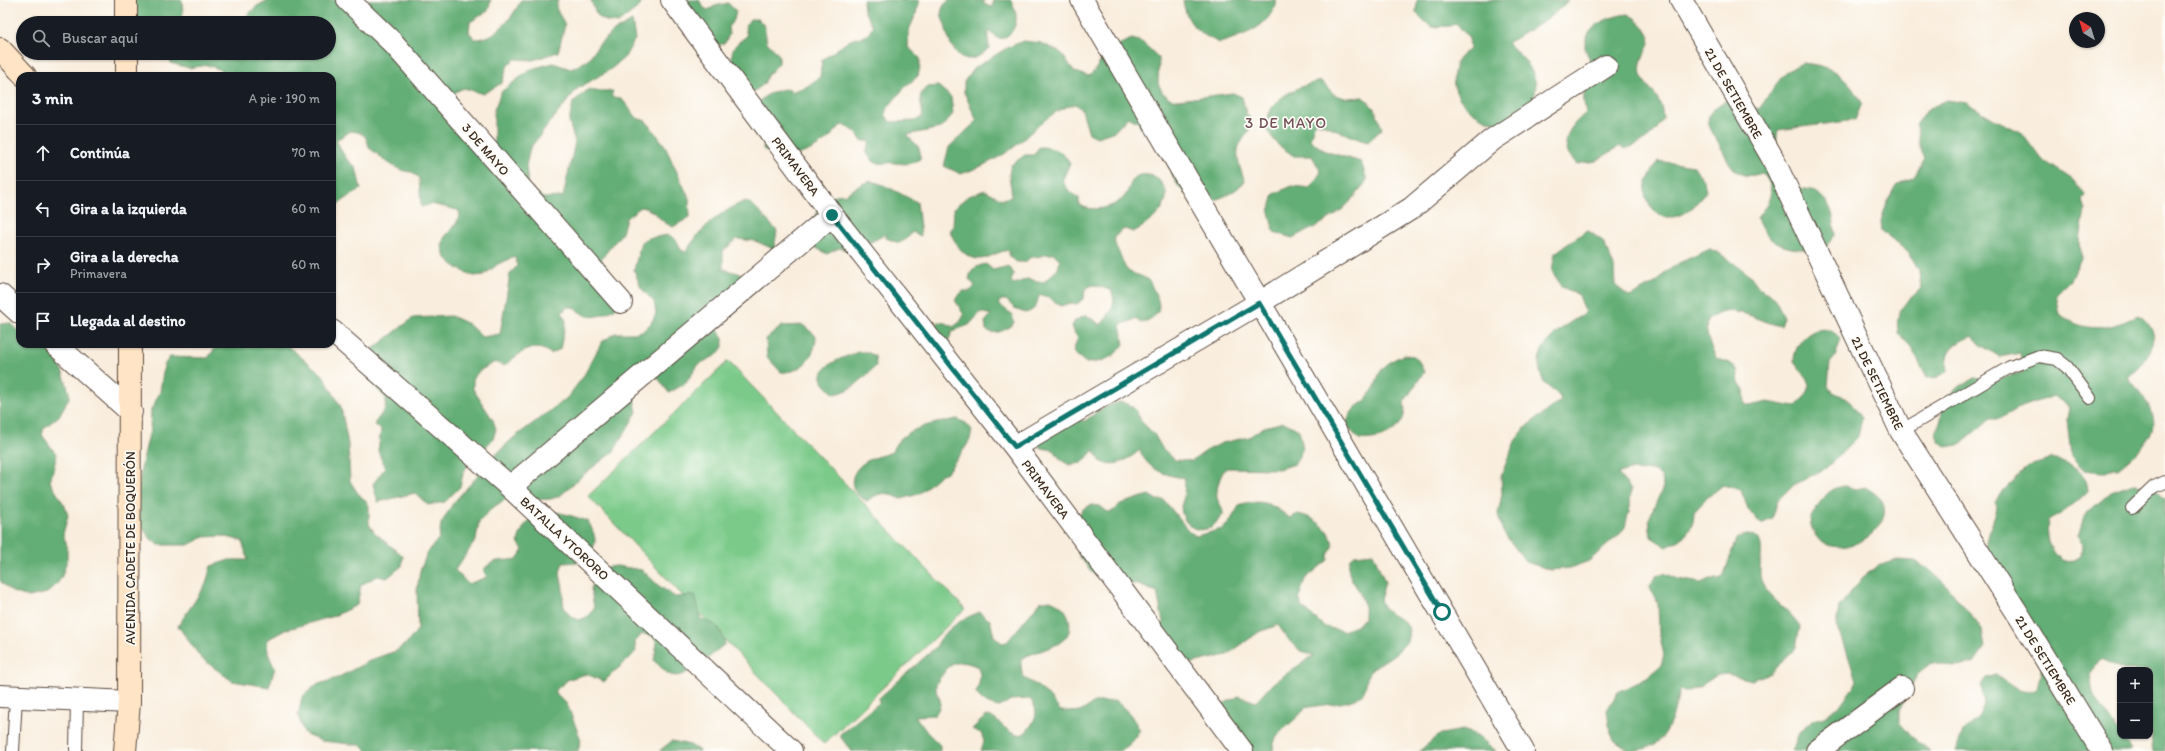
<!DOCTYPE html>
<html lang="es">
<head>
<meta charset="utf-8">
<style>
  :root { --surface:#171b24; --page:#242831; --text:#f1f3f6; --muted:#9ea1a6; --line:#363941 }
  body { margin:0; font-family:Itim,sans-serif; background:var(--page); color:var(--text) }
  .controls { position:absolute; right:12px; bottom:12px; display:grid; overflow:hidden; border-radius:8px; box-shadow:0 1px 3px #0004 }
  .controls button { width:36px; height:36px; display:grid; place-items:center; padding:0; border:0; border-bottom:1px solid var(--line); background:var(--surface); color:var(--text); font:20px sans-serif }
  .compass { position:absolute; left:2069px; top:12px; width:36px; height:36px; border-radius:50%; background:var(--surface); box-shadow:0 1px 3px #0004; rotate:322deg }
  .stop { position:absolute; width:12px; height:12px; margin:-9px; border:3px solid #0f766e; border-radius:50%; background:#fff }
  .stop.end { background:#0f766e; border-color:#fff; box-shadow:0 1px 4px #0008 }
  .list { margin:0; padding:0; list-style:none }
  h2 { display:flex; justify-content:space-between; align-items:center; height:52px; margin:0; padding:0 16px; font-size:17px }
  h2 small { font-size:13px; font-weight:400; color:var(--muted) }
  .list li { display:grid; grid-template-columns:26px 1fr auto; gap:12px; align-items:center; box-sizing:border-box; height:56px; padding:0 16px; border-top:1px solid var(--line) }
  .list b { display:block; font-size:15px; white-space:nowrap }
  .list p { margin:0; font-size:13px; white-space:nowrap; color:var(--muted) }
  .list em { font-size:13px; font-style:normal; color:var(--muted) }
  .icon { flex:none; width:22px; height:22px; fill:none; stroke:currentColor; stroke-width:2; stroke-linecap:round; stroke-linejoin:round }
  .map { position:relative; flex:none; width:2165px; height:751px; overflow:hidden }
  .search { position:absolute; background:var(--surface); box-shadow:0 1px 3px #0004; left:16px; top:16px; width:320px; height:44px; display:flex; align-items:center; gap:10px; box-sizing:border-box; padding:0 14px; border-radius:22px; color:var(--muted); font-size:15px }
  .panel { position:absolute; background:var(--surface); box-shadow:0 1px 3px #0004; left:16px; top:72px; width:320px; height:276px; border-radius:12px }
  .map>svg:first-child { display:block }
</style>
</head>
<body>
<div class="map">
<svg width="2165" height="751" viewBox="0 0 2165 751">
  <rect width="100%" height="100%" fill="#fdfcf7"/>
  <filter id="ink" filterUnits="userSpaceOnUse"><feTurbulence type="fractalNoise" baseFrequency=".025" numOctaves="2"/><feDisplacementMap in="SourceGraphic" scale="8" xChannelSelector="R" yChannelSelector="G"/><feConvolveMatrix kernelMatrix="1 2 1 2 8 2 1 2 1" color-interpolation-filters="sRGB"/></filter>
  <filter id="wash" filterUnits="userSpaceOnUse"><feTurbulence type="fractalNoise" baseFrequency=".012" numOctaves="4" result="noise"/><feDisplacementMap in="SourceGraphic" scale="16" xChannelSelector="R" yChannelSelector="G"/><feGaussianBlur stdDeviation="0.9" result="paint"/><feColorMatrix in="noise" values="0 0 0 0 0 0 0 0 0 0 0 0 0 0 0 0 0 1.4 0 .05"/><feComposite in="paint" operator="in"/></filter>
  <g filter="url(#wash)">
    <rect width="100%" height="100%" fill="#f9eddd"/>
    <path fill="#7bca8a" stroke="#5b7a54" d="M728,361L965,609L824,744L588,496Z"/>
    <path fill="#64ae76" stroke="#506c4a" d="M127,0H182L183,13L180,23H129Z
      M268,0H491L488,11L470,22L469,32L475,39C495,40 513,17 521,0H558L556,8L565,25L558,52L533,60L515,59L508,65L502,83L483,94L464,88L455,92L450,109L494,147V110L501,92L531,69L553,63L571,69L588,60L599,44L614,31L632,21L635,39L625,57L611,69L577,89L530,148L526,166L528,185L543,198L563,197L575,142L569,122L573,102L589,89L594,91H613L611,97L621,98L637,118L646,121L664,144L689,198L690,217L673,227C658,221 657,210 641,207L626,218L622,233L601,259C614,278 619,285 615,309C596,318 590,321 573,307H567L562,313L566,321L560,349L551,354C534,340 518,354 504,366L495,362L479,371L473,379V389L493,420L496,429L493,439L464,470L460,487L445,502L428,505L415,493L378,502L373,484L385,468L378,451L381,430L374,424L385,409L386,399L365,375L364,356L413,318L451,316L468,324L482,337L500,334L510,274L517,266L515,257L498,264L484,275L474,276L457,268L445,257L442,247L444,238L456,224L460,214L458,210L431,204L421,207L419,178L412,172C396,172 382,157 369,148C367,136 363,132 351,131L336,140L345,157L356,168L361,189L332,208V76H224L225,72L208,65L189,68L170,63L173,53H329V23H239L257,6Z
      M591,0H642L640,6L618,23C599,21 597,18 591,0Z
      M672,0H699L704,8L708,10L715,6L728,3L736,11L734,20L728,27L729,35L725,43L717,46Z
      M863,0H919L916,14L909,30L908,47L920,58V67L918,76L905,87L889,106L885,114L890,122L915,121L922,117C924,103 914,99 927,87L938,86L951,97L953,114L941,128L907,135C915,144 922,146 920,159C910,165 906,164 895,163C880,161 876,170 866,151L870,142L861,140L856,132L843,125L840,126C825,147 786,168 763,149L764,141L753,127C757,106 754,100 774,92C780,90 783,88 790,90V92L806,87L820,77L822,60L850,40L868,35L873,26L864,11Z
      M949,0H985L983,3L990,7L993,5V0H1010C1021,14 1017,36 999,39L988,31L989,48C964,73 950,51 945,25C943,19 939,14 943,7C944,4 947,2 949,0Z
      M1183,0H1276C1271,28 1243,35 1220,43C1199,34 1186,24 1183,0Z
      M1417,0H1568C1552,20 1528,29 1508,43C1518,53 1532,65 1535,80C1539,96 1526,125 1507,124C1481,124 1448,100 1454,72C1455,69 1455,64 1457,61C1460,56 1466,52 1470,48L1469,38L1456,23L1450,26L1431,27L1416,13Z
      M1628,14C1641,21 1648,29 1650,43C1623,88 1661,80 1663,118C1654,137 1644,142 1625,149L1620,146L1596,161L1577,164C1557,146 1567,128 1586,113C1580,88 1588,87 1590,65C1591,58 1584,51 1585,44C1588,24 1611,16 1628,14Z
      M750,19H758L764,25L767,42L779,55V63L767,76L764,84L749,95C742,82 725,60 735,46C738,42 743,39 747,36L745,27Z
      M1132,39L1142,42L1159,58L1158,83L1162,92L1169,98L1178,100L1233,93L1242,97L1246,113L1252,121C1250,131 1244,137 1239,146C1235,157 1241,171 1245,181C1233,195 1221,198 1204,203C1197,199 1190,196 1184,192C1170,181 1167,156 1162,140L1142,131L1138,122L1128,117L1115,131L1097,137L1089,133L1082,110L1075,104C1050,110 1033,132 1013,148C998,159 979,168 961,174L944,166L949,147L977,121L964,92V82L973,69L1005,49L1023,41L1041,43L1060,52L1075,72L1089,76C1096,71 1099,62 1105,56C1111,47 1122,43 1132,39Z
      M1803,63C1833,66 1848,76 1862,103L1855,120L1778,130C1772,154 1787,171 1801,188C1805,190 1809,188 1813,191C1832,201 1834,216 1835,235L1826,247C1798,252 1767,250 1757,218C1769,202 1778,189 1762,173C1739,181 1732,169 1723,151C1711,127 1695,117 1727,100L1759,109C1773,91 1780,71 1803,63Z
      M1321,81L1335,95L1345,98L1364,97L1376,111L1382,129L1368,142C1348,137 1334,127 1315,122L1310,140L1325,151L1361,162L1367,180C1347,212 1325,223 1292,238L1274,232L1269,212L1274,194L1292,186L1310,188L1321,172L1312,156H1294L1278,145L1266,129C1269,124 1268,119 1269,114C1276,95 1302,85 1321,81Z
      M1947,100L1967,103L1994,119L2021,132L2040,158L2073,180L2085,195L2082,201L2085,210L2080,240L2081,259L2071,280L2056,295L2060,314C2086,335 2111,329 2139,315C2165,334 2150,360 2128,377C2164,420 2161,434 2118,468H2113L2103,472L2084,470L2071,456L2067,419L2069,406L2053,396L2016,409L1999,419H1990L1959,445L1946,447L1939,441L1935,433L1941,420L1943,401L1957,388L1974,378L1994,381L2023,372L2020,353L2000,357L1979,344L1973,336C1954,343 1945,350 1948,371L1938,377L1927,378L1911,347L1898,333C1895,309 1904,304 1921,289L1919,270L1909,253L1882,231L1881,221L1887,202L1896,185L1914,177L1925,158L1920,149L1916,125L1928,109Z
      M1039,147C1053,147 1063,151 1070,163L1062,181L1071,193L1079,198V205C1092,212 1113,209 1124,197C1132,188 1129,172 1148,175C1157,176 1160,181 1164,187C1174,205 1148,225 1133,232L1125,229C1108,237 1116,246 1121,257C1123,262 1124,267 1128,271C1134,275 1142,275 1148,280C1151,283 1152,287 1154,291C1163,307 1160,317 1141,323L1136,319L1120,325L1124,344C1116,357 1101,363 1086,363L1073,352L1078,337L1075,334L1072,326L1075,321L1086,315L1101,325C1110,313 1118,305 1111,290L1093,285L1085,289L1084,298L1077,304L1072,303L1060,306L1051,299L1040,294C1036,303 1038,310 1025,313L1015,309L1006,300H1001L998,304L1012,314L1014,323C1006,330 996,336 986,330L985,322L991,315L981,312L969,325L952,331L948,343L945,345L925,331L939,322L945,323L953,327L960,322L964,315L955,300L963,291H970L975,286L969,279C971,269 976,266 986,264L993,270L1009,266L1014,274L1011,281L1014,284L1027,279L1044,282L1058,269L1060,260L1054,254C1045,253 1040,258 1031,257L1025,262H1017L1009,257V250C1000,251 994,255 986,258C967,263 956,246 950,231L953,227L954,208L968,196L985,190L1002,199L1011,197C1013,184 1006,180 1011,165L1025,155H1034Z
      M1658,161L1694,166L1704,182L1706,191C1694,210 1667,231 1650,206C1647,201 1644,195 1645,189C1647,179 1654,169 1658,161Z
      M871,181C888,185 901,195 917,202L921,236L912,232L907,239L899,243L886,238V234L871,242L860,243L846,250L839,248L827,254L809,244C810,238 809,228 812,222C817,210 830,191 844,195L862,184Z
      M745,201L753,205L777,231L774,249L755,241L737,239L723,251V269L742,274L756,286L713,322L723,338V347L717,355L699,364L686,383L669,393L647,363L633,394L637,412L614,451L583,475L560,496L551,499L531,500L512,495L492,508L479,522L476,540L455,570L468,584L487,577L483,570C495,557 502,562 517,559L523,550L518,542C521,526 533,512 551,512C563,512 577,518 588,521C599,542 597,545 582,562L563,563C557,577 563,578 563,590C563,607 562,612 579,620L587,617L594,608L591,589L594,580L607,567L617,566L642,570L658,585L675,597L695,595L701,619C715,622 723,630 725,644C713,653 686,681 671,675C665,673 660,665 654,661L657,642L651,635L642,634L635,642L636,651C627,663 614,670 604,682L587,674L569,679L554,691L567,704L581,740L578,751H368L360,745L321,741L304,733L298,715L302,697L316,685L337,678L373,659L396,651L408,642L418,629L417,590L420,571L427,553L439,538L441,524L453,503L475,479L483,467L512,439L567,398L583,377L602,342L615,333H635L644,330L651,323L656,314L654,302L641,288L634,270L641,242L649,238L669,235L677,241L681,250L686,252C700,228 720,212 745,201Z
      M1587,230L1603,241L1614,266L1615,285L1630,297L1655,283L1663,274L1679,263L1710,249L1719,253L1750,275L1760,289L1769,293L1775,299L1784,317L1781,326C1755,321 1731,299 1707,321C1705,334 1710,346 1716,358L1730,363L1737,369L1739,382L1744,390L1745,404L1749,406L1768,402L1795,407C1817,386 1810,383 1794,361C1794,338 1822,316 1841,339L1835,357L1830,363L1828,386L1831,391L1842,396L1850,402L1862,418L1858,437L1826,468L1792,486L1778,500L1772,519L1761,524L1748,509L1741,490L1723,485L1708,497L1694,512C1694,532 1684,538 1667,547L1651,537L1649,519L1663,487L1662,477L1654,471L1628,470L1618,474L1631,489L1630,507L1625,527L1620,534L1589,561L1570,568L1551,570L1526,562L1503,532L1498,514L1502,494L1501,476L1515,441L1527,426L1561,400C1559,392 1548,389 1544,382C1526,348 1561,328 1585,313L1579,295L1562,287L1552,271L1555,253Z
      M10,323L20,333V344C25,344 34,342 39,344C60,355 64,375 70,396L59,416L44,428L42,435L57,455L50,482L65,506L68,516L63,534L67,546V560L62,576L57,584L47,593L29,597L12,592L0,581V324Z
      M803,325L816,336C816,356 801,374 781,372L767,357L766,339L782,326Z
      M218,344H285L323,375L341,407L348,444L350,481L357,492L369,505V524L374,532L403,556L402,566L387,578L377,576L361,585L357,605L334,616L285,630L267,640C267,651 269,658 275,668L269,687L232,681L201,658L178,626L206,584L211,566L229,560H248L242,541L223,536L204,537L188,545H159L151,539L139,524L138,494L141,468L150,430L151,410L160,392L164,365L170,357L208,358Z
      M858,352H867L875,356L876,366C863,378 853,391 835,394C803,370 837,360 858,352Z
      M1404,355L1414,356L1420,363L1424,372L1404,402C1410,429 1381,442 1359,439L1346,425C1350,413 1354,406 1366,401C1367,396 1370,394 1373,390C1377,385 1377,378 1380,372C1386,364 1395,358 1404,355Z
      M1120,402L1128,404L1135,409L1142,422L1154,434L1162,448L1175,460L1192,461L1206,451L1222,443L1249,437L1264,427L1284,422L1299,430L1303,448L1295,464L1278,469L1226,468C1220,475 1216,488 1217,498C1219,504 1223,506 1223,515L1211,528L1201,530L1193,528L1186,522L1182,514L1181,506L1184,497L1185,478C1166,476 1146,469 1140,450C1126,461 1118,467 1101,462L1094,450L1082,463L1069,465L1061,460L1054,450L1041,448L1037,442L1076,419L1085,421L1103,407Z
      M957,419L966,423L972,430L970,440L965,448L947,472L940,475L919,494L900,499C887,491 879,492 867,501C844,490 850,468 871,459C877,456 885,455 892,452C899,428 936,423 957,419Z
      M2052,459C2070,463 2087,470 2088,491L2074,505L2048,520C2046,536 2049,552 2064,561L2073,560L2081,555L2082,545L2078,536L2083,520L2088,512L2111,492L2133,484L2152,485L2165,498V751H2153L2150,729V670H2124L2101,659L2090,674L2093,694L2131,751H1956L1963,731L1978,718L1984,704L1981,685L1987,678L1996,675C2011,684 2019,697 2037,689L2043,661L2013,611L1996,601C1987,578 1982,561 1988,537C1990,526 1996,517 1997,506L1995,503C2001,488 2017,481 2026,467Z
      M1844,486L1856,489L1865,487C1872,491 1882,497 1884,507C1890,540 1816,571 1810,519C1819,504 1825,489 1844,486Z
      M1149,495L1157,500H1164L1188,530L1196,536L1222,529L1229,523L1239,506C1263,498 1270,503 1290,518L1298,514C1314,517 1333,530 1333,547L1328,555V560L1305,579L1299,598L1302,607L1325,627L1343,631L1358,625L1364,618C1364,612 1365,606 1362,599C1357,582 1344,578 1350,558L1355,555L1373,553L1385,582L1380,600C1382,604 1383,608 1387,611C1398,622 1414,618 1407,641C1399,653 1385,660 1373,668C1365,674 1368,685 1363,693C1355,705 1320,704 1305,708C1295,724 1273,730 1273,751H1230L1221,705L1239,696L1256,702L1273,683L1314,655C1296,653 1288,639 1278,625L1259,632L1227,655L1188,664L1159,631L1163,622L1157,592L1139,585L1120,583L1095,576L1079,556L1077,517L1083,509L1091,505L1100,506L1108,512L1113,511L1120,504Z
      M1746,534C1772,534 1756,565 1761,580C1768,600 1791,609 1800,627L1796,647L1793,652L1770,673L1752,680L1727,674L1717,675L1699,687L1685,692L1680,690C1674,709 1671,738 1649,747C1644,750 1636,750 1630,751L1615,741L1610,733L1607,710L1618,692L1647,678L1661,665L1664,655L1659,632L1658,604L1649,586L1656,576L1664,573L1678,579L1701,583L1709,579H1719L1724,575L1736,539Z
      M1896,560L1915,561L1931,571L1946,585L1982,629L1985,648L1973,663L1953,667L1932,663L1917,675L1899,710V722L1911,736L1929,751H1792L1799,733L1813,720L1824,717L1840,705L1852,689L1856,680L1844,643L1836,626L1839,607L1863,577L1878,566Z
      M1050,600C1060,604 1066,608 1069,619C1076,648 1038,648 1021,659C1020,683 1029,678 1042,690C1049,695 1055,705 1061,711L1080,712L1096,702L1116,701L1130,714L1140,730L1129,745L1120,751H981L984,741L981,733L972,729L985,717L989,716C1005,723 1018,751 1033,722C1038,713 1036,707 1030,699L1011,700L999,707C988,705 983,702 976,693C979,683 982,676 978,667C964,660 952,660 943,674C940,678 937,681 936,685C935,700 947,696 935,715L915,716L927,732L940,745V751H851L839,735L879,703V698L936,647C943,630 963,618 980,612L982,615L990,620L994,636L1002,643L1007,642L1040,602Z
      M1463,730L1477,735L1496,751H1419L1441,734Z
      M672,741L690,745L700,751H659Z"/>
  </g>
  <g filter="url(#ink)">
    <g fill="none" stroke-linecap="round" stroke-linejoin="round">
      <g stroke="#58473b" stroke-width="14">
        <path id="lane" d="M1901,431L2010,367L2039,356L2057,359L2067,367L2090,398
          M2132,508L2154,487L2165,482
          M13,751L16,697
          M76,751L77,700"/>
      </g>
      <g stroke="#58473b" stroke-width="24">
        <path id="street" d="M348,0L394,44L621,302
          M672,0L832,215L1015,447L1242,751
          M1082,0L1523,751
          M1681,0L1772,157L1901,431L2020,617L2102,751
          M0,295L20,313
          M332,331L510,487L791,751
          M55,344L131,412
          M1015,447L1259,303L1412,208L1492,140L1606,66
          M510,487L832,215
          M0,696L129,702
          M1817,751L1902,688"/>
      </g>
      <g stroke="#58473b" stroke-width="24">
        <path id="secondary" d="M126,0V23
          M0,49L25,76
          M127,53V76
          M125,751L129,702L130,344"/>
      </g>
      <use href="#lane" stroke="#fff" stroke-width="12"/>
      <use href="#street" stroke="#fff" stroke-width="22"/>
      <use href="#secondary" stroke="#ffe4c6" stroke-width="22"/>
    </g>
  </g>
  <g fill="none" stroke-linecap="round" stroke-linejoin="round" filter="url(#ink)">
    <path stroke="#0f766e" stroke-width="5" d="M832,215L1015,447L1259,303L1442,612"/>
  </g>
  <g text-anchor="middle" stroke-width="3.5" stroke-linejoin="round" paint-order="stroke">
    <g font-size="13" fill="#3b2a1e" stroke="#fdfcf7">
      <text transform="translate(1734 93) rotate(60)" y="5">21 DE SETIEMBRE</text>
      <text transform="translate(486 149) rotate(49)" y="5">3 DE MAYO</text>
      <text transform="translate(796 166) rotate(53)" y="5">PRIMAVERA</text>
      <text transform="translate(1878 383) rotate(64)" y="5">21 DE SETIEMBRE</text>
      <text transform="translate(1046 489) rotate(53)" y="5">PRIMAVERA</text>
      <text transform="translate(565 538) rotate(43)" y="5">BATALLA YTORORO</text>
      <text transform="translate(130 548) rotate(-90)" y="5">AVENIDA CADETE DE BOQUERÓN</text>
      <text transform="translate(2046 660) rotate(58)" y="5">21 DE SETIEMBRE</text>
    </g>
    <g font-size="15" letter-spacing="1" fill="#754f57" stroke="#fdfcf7">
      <text x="1286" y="128">3 DE MAYO</text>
    </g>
  </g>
</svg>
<div class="controls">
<button>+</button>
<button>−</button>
</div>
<svg class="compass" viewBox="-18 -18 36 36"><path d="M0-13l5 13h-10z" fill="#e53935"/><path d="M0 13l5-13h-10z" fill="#9ea1a6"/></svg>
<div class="stop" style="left:1442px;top:612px"></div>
<div class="stop end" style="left:832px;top:215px"></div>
<div class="search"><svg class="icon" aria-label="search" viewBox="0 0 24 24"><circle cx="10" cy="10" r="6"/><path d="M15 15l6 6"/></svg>Buscar aquí</div>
<section class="panel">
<h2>3 min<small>A pie · 190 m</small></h2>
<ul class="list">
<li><svg class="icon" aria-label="ahead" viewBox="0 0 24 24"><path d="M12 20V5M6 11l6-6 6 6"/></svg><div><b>Continúa</b></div><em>70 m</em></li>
<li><svg class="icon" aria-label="left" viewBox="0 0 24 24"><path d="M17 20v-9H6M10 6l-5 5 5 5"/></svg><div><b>Gira a la izquierda</b></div><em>60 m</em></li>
<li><svg class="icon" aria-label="right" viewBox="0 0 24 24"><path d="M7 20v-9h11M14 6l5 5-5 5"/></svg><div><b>Gira a la derecha</b><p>Primavera</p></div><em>60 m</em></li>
<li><svg class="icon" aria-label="arrive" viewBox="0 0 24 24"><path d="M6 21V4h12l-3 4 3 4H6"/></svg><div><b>Llegada al destino</b></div></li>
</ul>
</section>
</div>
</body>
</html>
